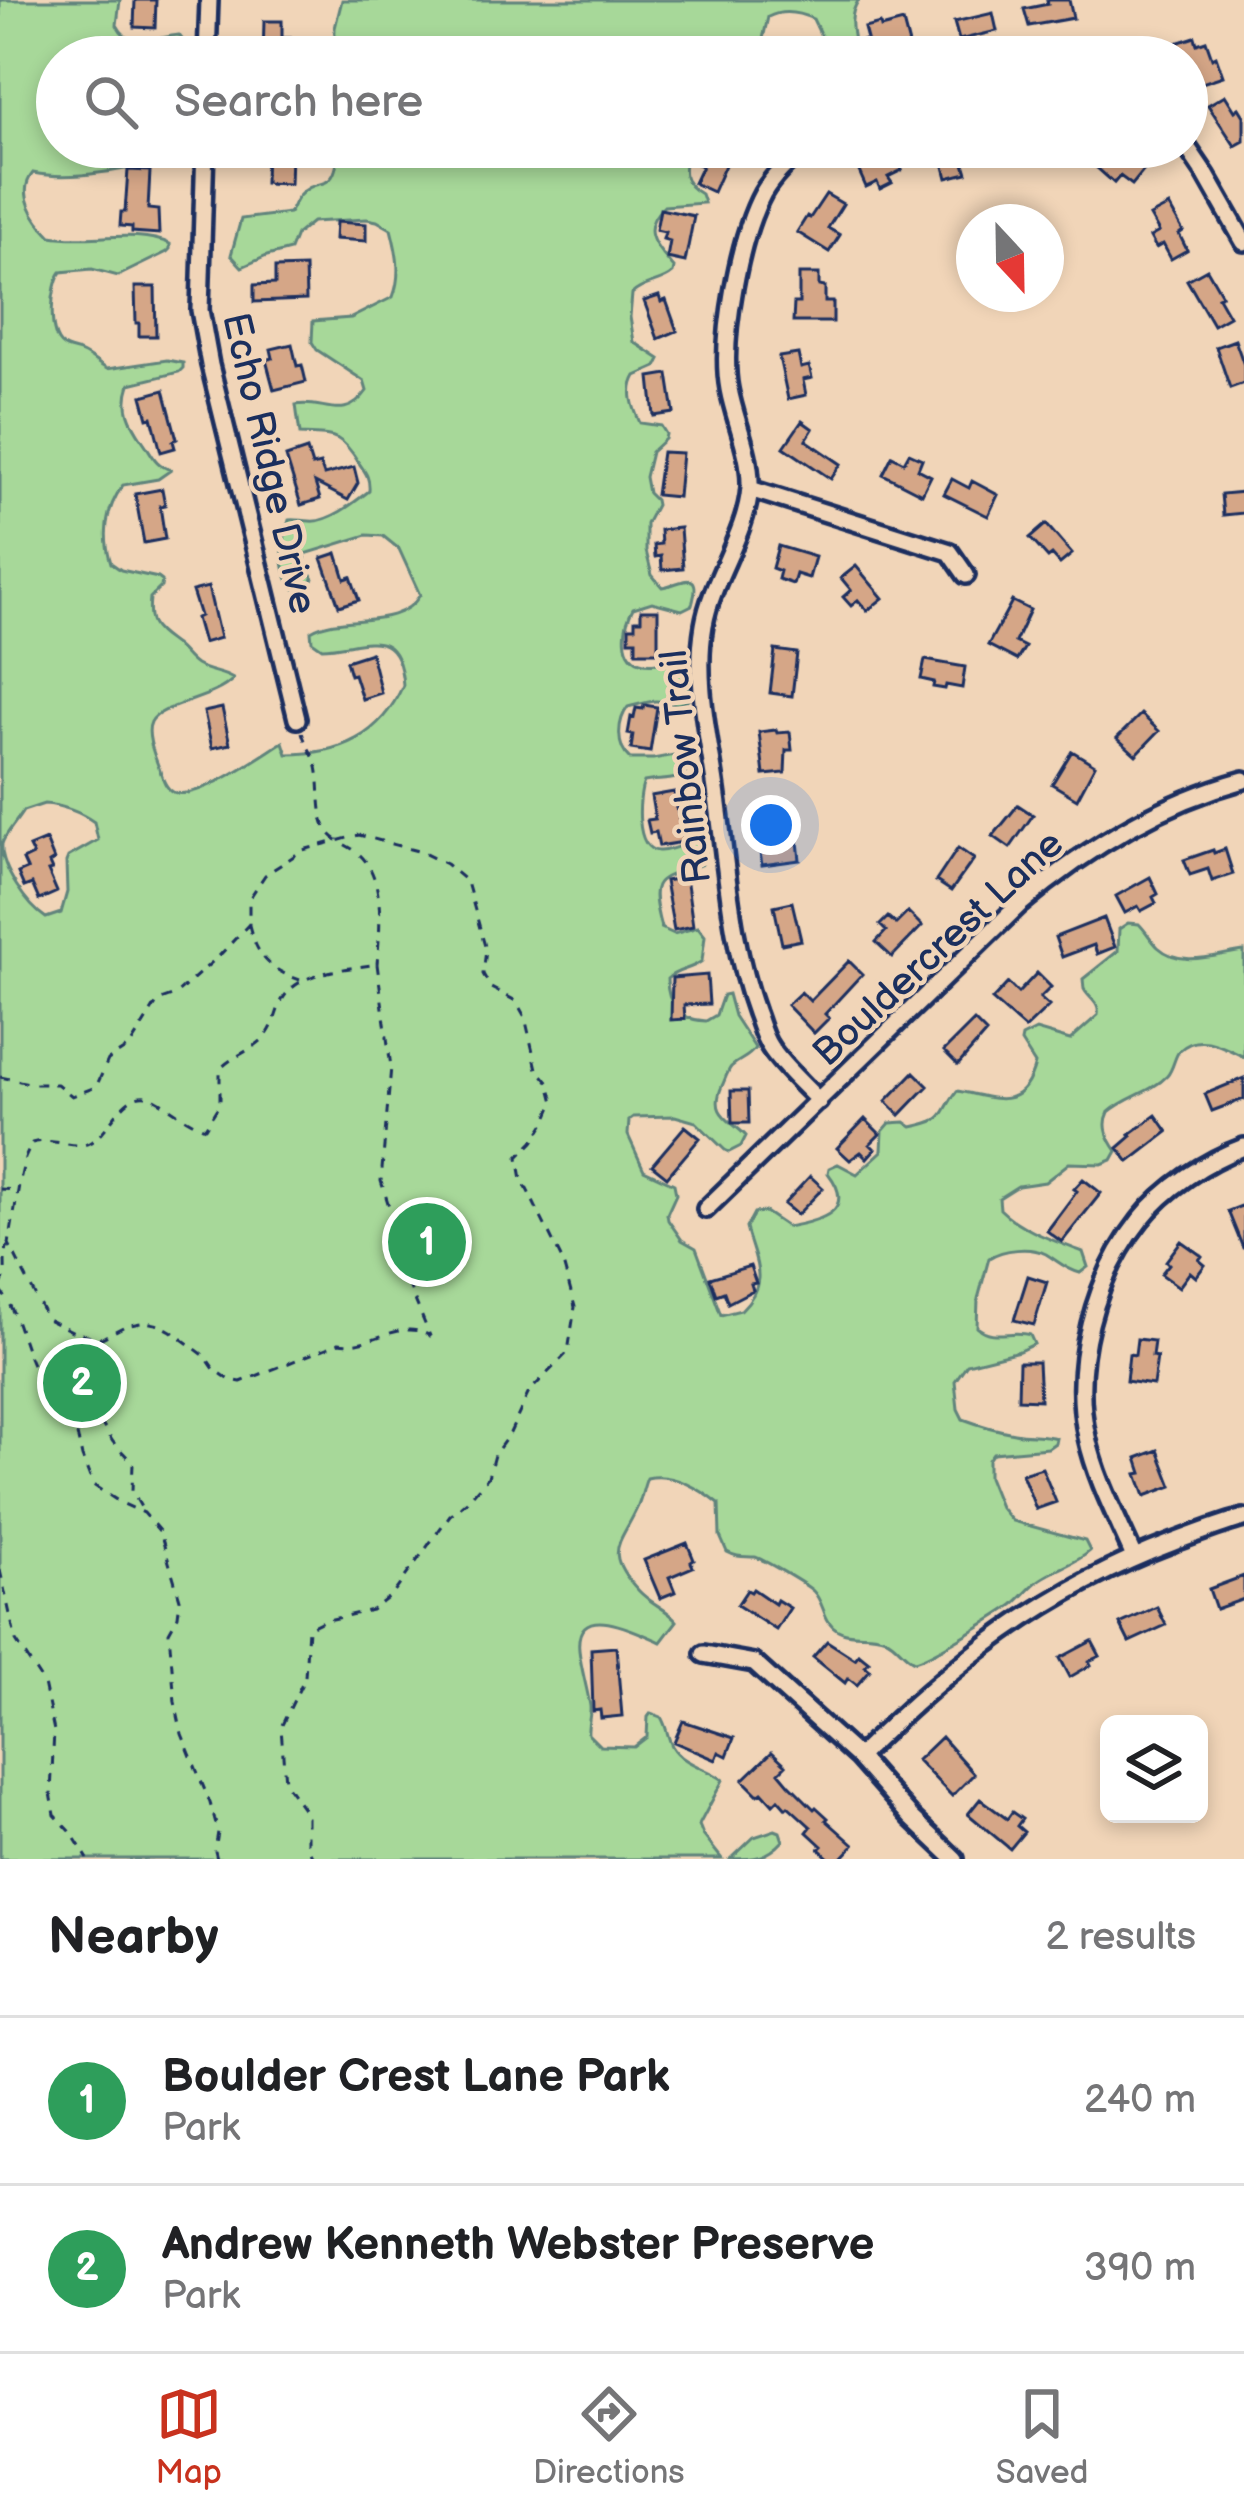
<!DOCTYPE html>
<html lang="en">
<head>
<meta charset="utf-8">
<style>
  :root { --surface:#fff; --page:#f6f6f6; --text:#202124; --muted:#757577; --line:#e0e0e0; --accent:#c8321e }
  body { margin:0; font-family:"Balsamiq Sans",sans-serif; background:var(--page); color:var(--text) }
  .controls { position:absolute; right:36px; bottom:36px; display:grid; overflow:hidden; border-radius:18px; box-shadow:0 6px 18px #0003 }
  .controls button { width:108px; height:108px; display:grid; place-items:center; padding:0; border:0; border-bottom:3px solid var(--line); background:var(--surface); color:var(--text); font:60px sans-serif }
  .compass { position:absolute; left:956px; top:204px; width:108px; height:108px; border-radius:50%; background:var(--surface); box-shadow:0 6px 18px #0003; rotate:158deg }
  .you { position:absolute; left:771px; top:825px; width:42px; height:42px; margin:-30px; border:9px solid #fff; border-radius:50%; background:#1a73e8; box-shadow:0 0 0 18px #1a73e833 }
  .badge { display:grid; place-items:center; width:78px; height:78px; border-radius:50%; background:var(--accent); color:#fff; font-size:39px; font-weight:700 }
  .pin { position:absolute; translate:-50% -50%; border:6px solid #fff; box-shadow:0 3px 12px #0006 }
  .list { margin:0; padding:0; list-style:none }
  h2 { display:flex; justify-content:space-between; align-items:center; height:156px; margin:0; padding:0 48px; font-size:51px }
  h2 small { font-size:39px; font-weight:400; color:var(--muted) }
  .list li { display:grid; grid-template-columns:78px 1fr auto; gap:36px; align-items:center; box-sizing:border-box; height:168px; padding:0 48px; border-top:3px solid var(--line) }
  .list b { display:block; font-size:45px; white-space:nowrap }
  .list p { margin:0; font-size:39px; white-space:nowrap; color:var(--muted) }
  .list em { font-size:39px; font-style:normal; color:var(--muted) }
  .icon { flex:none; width:66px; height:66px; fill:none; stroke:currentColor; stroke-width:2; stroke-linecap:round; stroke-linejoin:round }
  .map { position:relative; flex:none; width:1244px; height:1859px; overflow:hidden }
  .search { position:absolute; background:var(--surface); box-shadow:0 6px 18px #0003; left:36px; right:36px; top:36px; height:132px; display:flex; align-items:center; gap:30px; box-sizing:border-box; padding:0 42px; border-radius:66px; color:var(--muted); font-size:45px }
  .sheet { height:492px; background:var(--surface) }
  nav { display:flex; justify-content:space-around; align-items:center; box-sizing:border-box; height:168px; border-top:3px solid var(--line); background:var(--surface); font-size:33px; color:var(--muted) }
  nav a { display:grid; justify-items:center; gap:6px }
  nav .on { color:var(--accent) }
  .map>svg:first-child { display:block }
</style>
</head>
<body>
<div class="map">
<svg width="1244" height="1859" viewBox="0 0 1244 1859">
  <rect width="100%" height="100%" fill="#f1d5b8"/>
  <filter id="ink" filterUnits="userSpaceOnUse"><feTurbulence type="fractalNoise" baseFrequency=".00833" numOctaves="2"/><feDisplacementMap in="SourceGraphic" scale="24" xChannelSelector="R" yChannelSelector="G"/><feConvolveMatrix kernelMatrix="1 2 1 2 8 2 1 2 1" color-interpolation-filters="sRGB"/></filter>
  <g filter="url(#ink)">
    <path fill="#a7d899" stroke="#61847c" stroke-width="3" fill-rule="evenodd" d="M0,0H120L117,25C131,52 155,37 179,35L185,43L187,57H57V147H82L88,154L100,155L147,147H178L184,154L172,162C126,167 78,182 33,173C16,193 35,220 51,236C88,243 135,228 170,244V249L167,252L118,276L92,269L61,272C51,285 47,336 63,346C68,350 76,350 82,353C91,357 98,364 107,369L167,360L183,363V368L179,372L130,384C122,407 130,422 143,441C153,455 154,464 171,470L158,479L123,485C105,510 102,535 111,563L121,570L158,578L162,581L161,587L150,598C147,627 154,629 175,645C183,651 188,660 196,665C208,672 222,672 233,679C216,699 158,705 151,722C145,734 155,757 159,768C162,776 165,788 173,792C195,803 263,754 283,742L287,754C340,754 381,736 403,685C398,621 362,647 322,648L312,641L311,631C343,612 398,631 420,595L399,549L383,536L367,535L305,554L306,565L313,578L310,586L295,589C278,571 282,542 289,520C296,519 303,521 310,521C329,523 355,502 369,491C370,478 366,473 359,463C340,432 333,436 300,434L296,405C323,399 344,424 367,391L364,381L317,350L312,342L313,321L351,318L393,297C402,274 397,252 391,229L377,221L367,219L312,222L296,235L290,250L267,256L242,267L231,255L241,219L289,213C293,208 294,201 299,196C319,173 335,199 339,147H687C684,169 679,182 701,194L704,203L664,206C638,230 656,247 674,268L673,273C661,284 644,282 632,294L630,317L634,342L660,359L656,367L636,376C627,391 633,407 640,423L661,426L666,434L665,439L651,452L645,477L648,493L655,500L656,505L646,524V551L652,575L662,587C682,584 703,566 692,605L682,610L652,602L633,608C624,624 618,658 644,663C653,665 667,661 676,660C688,670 690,685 688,700C675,709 669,700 655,701C646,702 637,705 628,707C617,721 616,747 630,759H653L674,755L689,761L690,766C680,784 662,778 644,782C638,796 634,849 658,851C669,852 685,844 695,840L700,843L705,852L702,864C659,881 646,872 661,928L674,934L698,927L705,936L702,961C691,970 677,969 667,979C667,1007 680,1020 706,1021L716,1015L723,995L728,994L734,1016L755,1048C748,1059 740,1058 731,1067C727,1072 725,1080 722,1086C709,1116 731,1119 746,1136L741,1146L729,1152L725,1150L696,1122L675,1116L633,1117L629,1120L628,1135L644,1170L674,1184L676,1194L667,1214L668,1220L682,1240L696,1248L721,1315L741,1310C771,1281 754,1261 746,1228L754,1213L765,1212L787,1227C820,1221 858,1212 828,1173L829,1168L838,1164L857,1174L882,1151L883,1131L890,1123L905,1122L912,1127C950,1119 938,1116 957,1091C993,1097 1022,1114 1035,1064L1021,1042L1022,1037L1036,1030L1070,1040L1098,1015C1100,1002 1089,999 1084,989L1083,979L1118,951L1119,929L1128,923L1139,924C1146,931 1151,940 1158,947C1182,969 1217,954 1244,951V1057C1225,1048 1200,1031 1180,1050C1174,1056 1174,1068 1167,1076C1152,1092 1126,1097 1109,1112C1102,1126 1108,1138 1117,1151L1112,1160L1102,1164L1069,1163L1045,1182L1018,1186L999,1198L1000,1209C1021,1230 1055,1241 1083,1252L1088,1267L1080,1273C1065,1269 1059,1262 1046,1254C1030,1246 1003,1249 989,1258L978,1299L977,1327C993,1341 1012,1329 1030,1335L1034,1344L1019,1351L967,1364L955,1381L958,1409L963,1419C979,1425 997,1430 1014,1433C1028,1436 1043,1434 1056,1438L1055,1443L1048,1448L993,1453L988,1460V1477L1000,1507L1012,1521L1085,1541L1090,1551C1076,1564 1057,1568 1041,1579C1030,1586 1023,1597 1013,1605C997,1616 930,1658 914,1661C902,1655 897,1643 885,1638C870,1631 852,1638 838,1630C822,1621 825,1603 813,1591C807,1585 761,1558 755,1557C744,1556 738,1558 727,1552L720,1536L719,1504C699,1488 673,1472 647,1478C643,1487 642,1497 638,1506C621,1544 601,1551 639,1591C651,1604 666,1608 677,1621L661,1642C639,1633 574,1598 579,1650C581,1669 587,1687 590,1706C591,1717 587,1724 588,1734L600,1746L634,1747L647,1737L648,1717L651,1713L661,1717C667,1727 667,1736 672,1746C683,1765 708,1768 723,1780L699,1825L703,1835L722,1859H0ZM44,804C61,805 80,812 94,822L98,840L68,857L66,862L67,892L61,913L46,918C28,906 0,868 2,844C4,835 18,820 23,811Z
      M342,0H859C846,17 854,38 857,57H831L813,19C798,12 783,9 768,17L762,43L748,57H334L335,28Z
      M775,1830L780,1832L783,1841C767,1859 753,1859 731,1859L754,1837Z"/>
    <path fill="#d5a687" stroke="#1b2f5e" stroke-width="3" d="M135,0H156L155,28L134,27Z
      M1047,0H1069L1073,18L1029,26L1024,9L1048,4Z
      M993,13L997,31L959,40L954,22Z
      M264,21H282V38H294V57H263Z
      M903,22L909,45L883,52L884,57H866L862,41L867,39L864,28L880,24L881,28Z
      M1195,37L1197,44L1206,41L1212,58L1216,56L1223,76L1187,88V57H1181L1176,43Z
      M1225,95L1235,111L1239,108L1244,116V141L1235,146L1208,105Z
      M266,147H287V154H291L290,184L265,183Z
      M710,147H733L713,192L694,183L702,166L694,163L700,149L708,152Z
      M939,147H997L998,152L963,160L967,173L947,178Z
      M1111,147H1119L1145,169L1132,185L1120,176L1114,183L1095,166Z
      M893,152L902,170L888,177L892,183L880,189L877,182L866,187L858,169Z
      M128,170L150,171L148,209L158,210L159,234L132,232V227L120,226L121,212H125Z
      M826,194L843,204L828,228L840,235L829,252L797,232L807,216L810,218Z
      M1169,206L1183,231L1179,234L1187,250L1171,259L1163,244L1156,248L1150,237L1159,232L1150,216Z
      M660,209L694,216L685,262L667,258L670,241L663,239L665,232L656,230Z
      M336,222L366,224V241L335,239Z
      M305,267L306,300L254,302V285L275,284V268Z
      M1207,269L1222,295L1218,297L1229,316L1213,325L1187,280Z
      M799,274H819V286L825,287V302H833V322H793L794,303H799Z
      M135,287H155L156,336H139V323H136Z
      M659,296L661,302L666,300L677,331L658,339L644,301Z
      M1235,340L1244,365V383L1230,388L1216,347Z
      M292,344L297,366L302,365L306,382L274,390L266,360L273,358L271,349Z
      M798,354L801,368L809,366L812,378L803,380L806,395L788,399L779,357Z
      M668,374L674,413L654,416L650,377Z
      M164,390L177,439L173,441L175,448L161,452L152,417L148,418L142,396Z
      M802,421L813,429L806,440L841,464L831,479L784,447Z
      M307,450L312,466L320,464L324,475L354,467L358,483L348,500L315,483L320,499L301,505L286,457Z
      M662,452L682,453L678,497L656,495Z
      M909,453L922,459L918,469L931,476L922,494L883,474L892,456L904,462Z
      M952,479L969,488L972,481L998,495L988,516L944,494Z
      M162,489L165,505L160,506L165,539L144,543L135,494Z
      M1244,492V513L1223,515L1221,494Z
      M1046,524L1072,554L1060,564L1052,555L1048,558L1030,538Z
      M680,528L683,568L662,570L661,556L655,557L654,545L661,544L660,530Z
      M778,546L815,557L809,578L796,574L793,584L778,579L780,571L772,568Z
      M337,553L345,579L351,577L359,600L339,606L322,558Z
      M856,566L883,598L867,611L858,600L851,606L843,597L851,590L841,578Z
      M208,587L220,638L203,643L196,618L200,616L192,591Z
      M1012,601L1030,610L1015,642L1025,647L1017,660L988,645Z
      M641,610H658V652H636V640H629V627H635V620H641Z
      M775,650L797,653L792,696L770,693Z
      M371,653L381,693L362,699L354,674L350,675L346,661Z
      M925,660L965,667L962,688L946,685L945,689L933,687L934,682L921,679Z
      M644,705L657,707L650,752L631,749L633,735L628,734L631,717L634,718L636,708L643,709Z
      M222,708L230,744L212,748L204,712Z
      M1141,714L1159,731L1136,755L1117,738Z
      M776,730L777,733L790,732L792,750H786L785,773L764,775L759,732Z
      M1072,751L1095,765L1077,799L1052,784Z
      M674,792L683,842L659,846L656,832L650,833L647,820L655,819L651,796Z
      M1018,805L1033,815L1010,848L993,836Z
      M779,819L781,834L797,832L800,860L762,865L759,847H765L762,821Z
      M46,840L54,860L49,863L52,870L48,871L57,892L39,900L32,884L24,887L18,873L27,869L23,860L33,855L29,847Z
      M958,848L974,859L951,891L936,881Z
      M1225,849L1233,874L1212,881L1208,869L1190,875L1184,860L1213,850L1214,853Z
      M686,877L693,926L674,930L665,881Z
      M1150,877L1158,894L1153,897L1156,903L1141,911L1138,906L1125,913L1116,896Z
      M792,902L801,940L782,944L774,906Z
      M908,912L922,926L892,957L876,942L886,931L880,925L888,917L896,924Z
      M1104,918L1115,947L1097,954L1094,945L1062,957L1055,937Z
      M849,961L862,974L825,1014L829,1018L814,1033L787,1005L801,992L810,1001Z
      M1037,973L1051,987L1040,998L1049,1006L1025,1029L992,1000L1008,983L1018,993Z
      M707,975L709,1004L684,1005L685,1019L671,1020L672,978Z
      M974,1021L986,1033L958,1065L944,1051Z
      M914,1072L928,1086L900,1115L886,1101Z
      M1244,1078V1099L1212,1111L1205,1094Z
      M731,1091H748L749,1123H732Z
      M1156,1115L1168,1132L1129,1162L1118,1148L1132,1136L1130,1134Z
      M865,1119L880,1134L870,1144L875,1149L867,1158L861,1152L850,1160L837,1148Z
      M685,1126L700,1138L667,1177L652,1165Z
      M810,1176L823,1188L797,1215L784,1204Z
      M1083,1179L1101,1193L1062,1242L1047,1231L1077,1191L1074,1189Z
      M1244,1205V1248H1243L1228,1211Z
      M1181,1241L1202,1256L1199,1260L1205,1265L1196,1277L1190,1272L1179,1287L1161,1274L1169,1264L1166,1261Z
      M750,1266L756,1283L751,1284L753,1290L728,1303L724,1292L716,1295L710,1278Z
      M1028,1276L1047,1282L1034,1325L1014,1320Z
      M1137,1339L1154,1341L1152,1356L1157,1357L1153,1385L1126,1381L1129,1354L1135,1355Z
      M1019,1362H1038L1040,1400L1018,1399Z
      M1158,1450L1172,1486L1145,1496L1137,1474L1142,1473L1137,1458Z
      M1042,1468L1056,1502L1036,1509L1022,1474Z
      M687,1543L694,1560L691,1562L693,1567L669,1577L675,1592L660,1598L644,1560Z
      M1244,1576V1599L1216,1609L1209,1589Z
      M753,1589L775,1604L777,1600L790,1608L776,1630L737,1605L747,1590L751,1592Z
      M1157,1607L1166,1625L1129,1642L1120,1624Z
      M827,1641L855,1659L859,1654L869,1662L865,1666L870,1670L857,1685L848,1678L845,1683L813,1657Z
      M1092,1641L1100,1656L1089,1661L1091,1665L1070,1677L1060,1658Z
      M616,1647L622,1716L601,1718L600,1710L593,1711L591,1649Z
      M683,1721L734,1738L727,1756L719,1752L716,1760L674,1742Z
      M941,1737L974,1774L952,1796L917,1760Z
      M772,1752L786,1765L779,1772L789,1784L814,1809L816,1807L828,1818L826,1820L854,1845L841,1859H830L819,1849L822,1846L807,1832L811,1827L788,1806L786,1808L778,1799L773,1804L762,1792L758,1795L743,1780Z
      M980,1799L1007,1819L1012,1812L1022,1819L1017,1826L1024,1832L1010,1849L968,1814Z"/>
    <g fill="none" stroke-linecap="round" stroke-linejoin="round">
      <g stroke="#1b2f5e" stroke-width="24">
        <path id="minor" d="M207,57L209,0
          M205,147L200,310L210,365L297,719
          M806,147C791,159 773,176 763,193C739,237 720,341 729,389C735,422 751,453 750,487C747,534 712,578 704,625C694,682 710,742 717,797C727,868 731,945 756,1013C760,1023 763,1037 770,1047C782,1066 803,1084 819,1101
          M1187,147L1206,175L1244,242
          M750,489L950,552L966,575
          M706,1209L1019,905C1085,849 1160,803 1244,780
          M1134,1557C1117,1518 1096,1479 1087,1437C1071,1365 1094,1278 1140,1220C1165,1188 1206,1161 1244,1147
          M704,1654L754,1663L858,1757L911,1817L955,1859
          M858,1757C954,1662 1046,1590 1174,1542C1197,1534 1220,1524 1244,1518"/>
      </g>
      <path stroke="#1b2f5e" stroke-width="3" stroke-dasharray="9 9" stroke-linecap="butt" d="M302,732C305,744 314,755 317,767C321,785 318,805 324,824C331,842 345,842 359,854C386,878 380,931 377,964
        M249,925C257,957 270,970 300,980
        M377,964L391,1067L381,1181L397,1231L407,1281L430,1336C400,1317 371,1349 339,1343L241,1382L230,1380L214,1369L205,1356L171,1331L160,1325L146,1322L125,1326L102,1338L76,1333L47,1319L9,1244L19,1185L25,1158L32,1143C54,1137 75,1150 89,1143C112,1132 124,1083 155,1099C173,1109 183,1119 205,1128L220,1103V1069C234,1055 254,1050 266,1036C277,1023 276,1005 287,993C306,970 350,969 377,964Z
        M0,1077L34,1084H57L72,1096L96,1087L108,1060L130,1046L158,1001L175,995L219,956L249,924V899L265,875L303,850L359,835L421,852L446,864L467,882L486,950L483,974L491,988L516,1001L525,1017L537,1069L549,1083L554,1102L545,1123L533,1142L518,1157L522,1179L562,1260L575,1307L568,1352L529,1392L510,1433L494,1455L488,1477L467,1501L450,1515L393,1594L372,1610L323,1621L308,1628L305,1677L281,1727L285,1783L307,1814V1843L313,1859
        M0,1189L17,1190
        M0,1286C10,1273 1,1258 8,1246
        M0,1290C18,1311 22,1348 37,1374L66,1381L76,1394L72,1412L82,1457L93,1485L121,1503L144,1513L160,1532L180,1599L178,1616L169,1632L175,1702L182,1734L210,1803L218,1832L215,1851L217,1859
        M77,1395L87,1401L113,1442L133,1463L132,1491L143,1511
        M0,1570L16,1641L44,1684L54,1731L51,1793L55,1815L70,1831L88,1859"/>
      <use href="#minor" stroke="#f1d5b8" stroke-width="15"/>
    </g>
  </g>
  <g text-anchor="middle" stroke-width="9" stroke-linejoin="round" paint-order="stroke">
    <g font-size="39" fill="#1b2f5e" stroke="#f1d5b8">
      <text transform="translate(271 463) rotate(77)" y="14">Echo Ridge Drive</text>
      <text transform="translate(684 767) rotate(-96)" y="14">Rainbow Trail</text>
      <text transform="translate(937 947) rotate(-43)" y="14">Bouldercrest Lane</text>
    </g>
  </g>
</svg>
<div class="controls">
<button><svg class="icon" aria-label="layers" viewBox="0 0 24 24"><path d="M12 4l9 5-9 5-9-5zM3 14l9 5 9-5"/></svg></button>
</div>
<svg class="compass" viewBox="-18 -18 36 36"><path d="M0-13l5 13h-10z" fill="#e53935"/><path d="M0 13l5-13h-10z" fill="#757577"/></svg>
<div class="you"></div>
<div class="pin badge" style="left:427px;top:1242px;background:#2e9e5b">1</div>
<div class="pin badge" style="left:82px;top:1383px;background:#2e9e5b">2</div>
<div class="search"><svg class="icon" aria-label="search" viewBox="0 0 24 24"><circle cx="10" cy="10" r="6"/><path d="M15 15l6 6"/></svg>Search here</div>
</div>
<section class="sheet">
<h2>Nearby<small>2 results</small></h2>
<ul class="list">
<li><span class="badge" style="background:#2e9e5b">1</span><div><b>Boulder Crest Lane Park</b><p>Park</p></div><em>240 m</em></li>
<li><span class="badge" style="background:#2e9e5b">2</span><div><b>Andrew Kenneth Webster Preserve</b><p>Park</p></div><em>390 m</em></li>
</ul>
</section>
<nav>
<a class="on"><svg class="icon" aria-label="map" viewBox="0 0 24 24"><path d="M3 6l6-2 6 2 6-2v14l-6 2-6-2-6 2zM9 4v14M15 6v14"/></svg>Map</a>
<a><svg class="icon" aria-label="directions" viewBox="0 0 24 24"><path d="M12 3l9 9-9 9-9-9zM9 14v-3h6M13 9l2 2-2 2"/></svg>Directions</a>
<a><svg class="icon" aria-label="saved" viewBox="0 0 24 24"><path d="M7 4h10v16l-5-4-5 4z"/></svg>Saved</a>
</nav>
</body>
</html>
